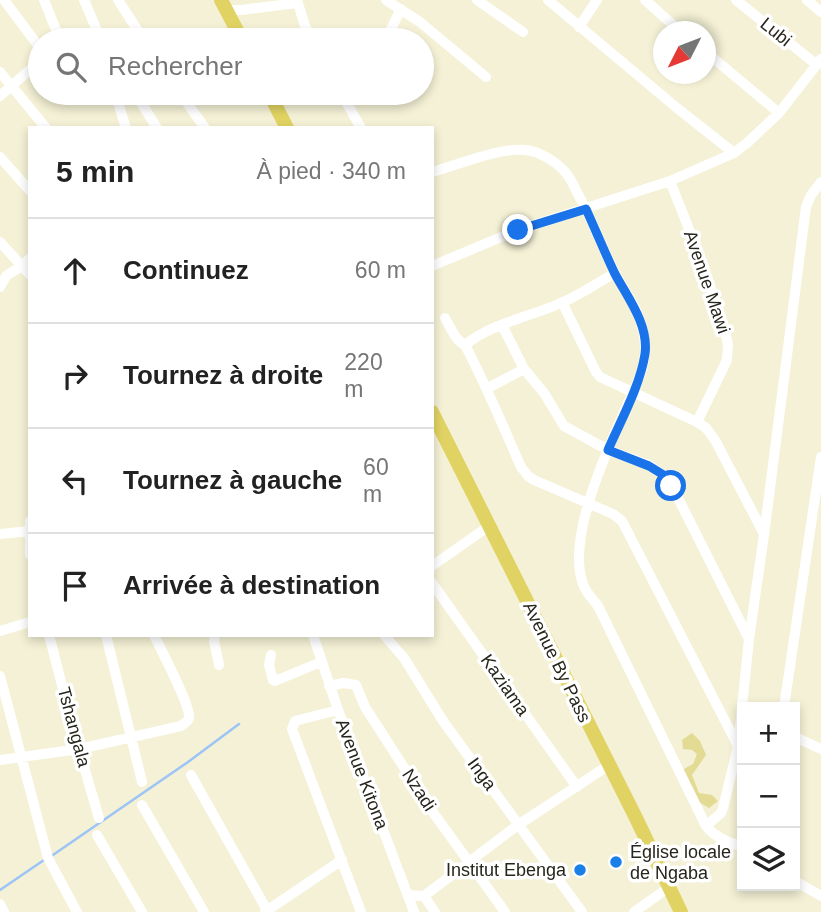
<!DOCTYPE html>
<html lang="fr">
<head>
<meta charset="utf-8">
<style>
  :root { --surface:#fff; --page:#f6f6f6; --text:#222; --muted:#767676; --line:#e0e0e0 }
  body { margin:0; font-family:Arial,sans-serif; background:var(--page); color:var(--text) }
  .controls { position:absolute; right:21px; bottom:21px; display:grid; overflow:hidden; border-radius:0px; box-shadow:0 4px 10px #0003 }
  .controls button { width:63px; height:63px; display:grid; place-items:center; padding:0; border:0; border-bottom:2px solid var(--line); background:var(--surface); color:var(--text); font:35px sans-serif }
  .compass { position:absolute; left:653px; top:21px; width:63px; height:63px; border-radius:50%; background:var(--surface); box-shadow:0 4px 10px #0003; rotate:228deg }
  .stop { position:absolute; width:21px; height:21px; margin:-16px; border:5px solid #1a73e8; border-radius:50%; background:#fff }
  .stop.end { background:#1a73e8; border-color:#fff; box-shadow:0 2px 7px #0008 }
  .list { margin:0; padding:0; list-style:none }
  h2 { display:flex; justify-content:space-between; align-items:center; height:91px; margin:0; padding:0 28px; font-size:30px }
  h2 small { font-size:23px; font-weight:400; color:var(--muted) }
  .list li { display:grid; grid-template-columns:46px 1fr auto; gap:21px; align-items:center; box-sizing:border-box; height:105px; padding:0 28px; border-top:2px solid var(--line) }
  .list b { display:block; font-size:26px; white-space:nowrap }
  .list em { font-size:23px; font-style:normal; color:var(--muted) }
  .icon { flex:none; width:38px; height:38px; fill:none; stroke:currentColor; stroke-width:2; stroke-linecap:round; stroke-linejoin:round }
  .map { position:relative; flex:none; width:821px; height:912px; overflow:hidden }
  .search { position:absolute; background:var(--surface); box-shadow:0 4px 10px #0003; left:28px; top:28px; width:406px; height:77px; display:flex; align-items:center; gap:18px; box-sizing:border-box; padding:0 24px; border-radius:38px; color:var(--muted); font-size:26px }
  .panel { position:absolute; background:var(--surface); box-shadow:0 4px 10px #0003; left:28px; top:126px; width:406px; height:511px; border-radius:0px }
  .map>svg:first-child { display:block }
</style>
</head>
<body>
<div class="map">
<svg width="821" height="912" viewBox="0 0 821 912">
  <rect width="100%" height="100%" fill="#f4f1d6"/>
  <path fill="#e3db93" d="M692,733L700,741L706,755L692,775L699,793L712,795L718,801L709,808L694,799L682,770L693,764L697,754L692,750L683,749L682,740Z"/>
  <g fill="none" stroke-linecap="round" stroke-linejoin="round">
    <path stroke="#9cc4f6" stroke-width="2.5" d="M50,857L188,762L239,724
      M0,890L44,860"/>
    <path stroke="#fff" stroke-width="10" d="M4,0L40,48
      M44,0L60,40
      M84,0L101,40
      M118,0L144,40
      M297,0L305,26L313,40
      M386,0L420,22L486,77
      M477,0L523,32
      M548,0L677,108L734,153
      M645,0L681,32
      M736,0L817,65
      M807,0L821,12
      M226,10H241L297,3
      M579,27L597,0
      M388,40L391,29L401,9
      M706,52L779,113
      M0,72L46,128
      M115,93L126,128
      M135,93L157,128
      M180,93L205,128
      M341,93L361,128
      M0,96L40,61
      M0,157L30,191
      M432,172C457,165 501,147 525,150C539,151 557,162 566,173C572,180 575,189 579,196C593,221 602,248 615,273C622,286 630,298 636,310C641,322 646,339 645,352C644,371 634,390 626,407C607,451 566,538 583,584C585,592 593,599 598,606L706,826C715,837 728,843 742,846
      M670,181L702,262L725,330L728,345L727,360L697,422
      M0,242L30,275
      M432,266L518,230L670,181L734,153L747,143L779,113L821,59
      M615,273C597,283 580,295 561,303C530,317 492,323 465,345C486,385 503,426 521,467L528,476L534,480L613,514L622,521L738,746
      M0,287L6,276L22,266L30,258
      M562,302L596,372L600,377L697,422L706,428L715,440L764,534
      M445,318C451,328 455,340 465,345
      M502,325L524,369L544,393L564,426L608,450L649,465L662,474L672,486L749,639
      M488,388L524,369
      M30,521V555
      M0,534L30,531
      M432,566L489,526
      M432,583L577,787
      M0,631L30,622
      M49,635L75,736L99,818
      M106,635L142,782
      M215,635L214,641L219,665
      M313,635L338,710L414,912
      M384,635L404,658L443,721L582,912
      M271,655L269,665L273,680L275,681L321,662
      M0,676L48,858L77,912
      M329,686L343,683L356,685L365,707L432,811L505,912
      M742,707L749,639L764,535L806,207L811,195L821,182
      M784,707L821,457
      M338,710L295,721L292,729L361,912
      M795,737L821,749
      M0,760L79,749L181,726C184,723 188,722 189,718C191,706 160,648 154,635
      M191,775L268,912
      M142,805L204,912
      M706,826L721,813L723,808L738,746L742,708
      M97,835L142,912
      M795,881L821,896
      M408,895L424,896L518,825L609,765
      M424,896L435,912
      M0,904L4,912
      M265,912L342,860
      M634,912L668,888"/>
    <path stroke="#e1d363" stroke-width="14" d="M221,0L242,40
      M269,93L287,128
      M432,412L636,818L681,912"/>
  </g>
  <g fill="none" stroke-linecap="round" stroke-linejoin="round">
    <path stroke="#1a73e8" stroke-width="9" d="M518,230L586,209C596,231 605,253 615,274C628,298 649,325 645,354C640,386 621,420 608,450L649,466L662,474L671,486"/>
  </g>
  <g fill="#1a7fe7" stroke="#fff" stroke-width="2.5">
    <circle cx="616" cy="862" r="7"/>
    <circle cx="580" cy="870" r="7"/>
  </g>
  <g text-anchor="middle" stroke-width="7" stroke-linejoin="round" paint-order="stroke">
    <g font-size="18" fill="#27261c" stroke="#fff">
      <text transform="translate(776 32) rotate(39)" y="6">Lubi</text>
      <text transform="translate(707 282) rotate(71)" y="6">Avenue Mawi</text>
      <text transform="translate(557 662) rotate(64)" y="6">Avenue By Pass</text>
      <text transform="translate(505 685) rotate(55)" y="6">Kaziama</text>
      <text transform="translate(74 727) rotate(75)" y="6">Tshangala</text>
      <text transform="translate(362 774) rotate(69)" y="6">Avenue Kitona</text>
      <text transform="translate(482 774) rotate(54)" y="6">Inga</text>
      <text transform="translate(419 790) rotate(57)" y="6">Nzadi</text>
    </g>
    <g font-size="18" fill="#27261c" stroke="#fff" text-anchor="start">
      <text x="630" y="858">Église locale<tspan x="630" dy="21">de Ngaba</tspan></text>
      <text x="566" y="876" text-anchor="end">Institut Ebenga</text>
    </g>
  </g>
</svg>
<div class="controls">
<button>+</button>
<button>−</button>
<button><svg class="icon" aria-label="layers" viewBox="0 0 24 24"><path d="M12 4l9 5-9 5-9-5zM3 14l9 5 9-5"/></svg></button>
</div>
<svg class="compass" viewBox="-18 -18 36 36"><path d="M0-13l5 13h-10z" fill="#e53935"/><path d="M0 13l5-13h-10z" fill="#767676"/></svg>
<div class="stop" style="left:671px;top:486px"></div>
<div class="stop end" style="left:518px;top:230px"></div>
<div class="search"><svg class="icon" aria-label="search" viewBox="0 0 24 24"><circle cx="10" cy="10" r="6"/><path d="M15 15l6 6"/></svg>Rechercher</div>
<section class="panel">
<h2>5 min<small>À pied · 340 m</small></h2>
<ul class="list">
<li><svg class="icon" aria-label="ahead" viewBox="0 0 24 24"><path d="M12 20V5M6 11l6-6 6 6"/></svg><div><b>Continuez</b></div><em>60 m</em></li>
<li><svg class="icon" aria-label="right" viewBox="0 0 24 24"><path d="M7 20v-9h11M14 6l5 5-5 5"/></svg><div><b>Tournez à droite</b></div><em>220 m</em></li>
<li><svg class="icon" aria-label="left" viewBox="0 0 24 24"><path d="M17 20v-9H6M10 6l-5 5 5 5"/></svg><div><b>Tournez à gauche</b></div><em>60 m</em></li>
<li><svg class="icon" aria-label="arrive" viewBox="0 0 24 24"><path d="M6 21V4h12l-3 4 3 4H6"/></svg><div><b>Arrivée à destination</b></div></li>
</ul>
</section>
</div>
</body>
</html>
